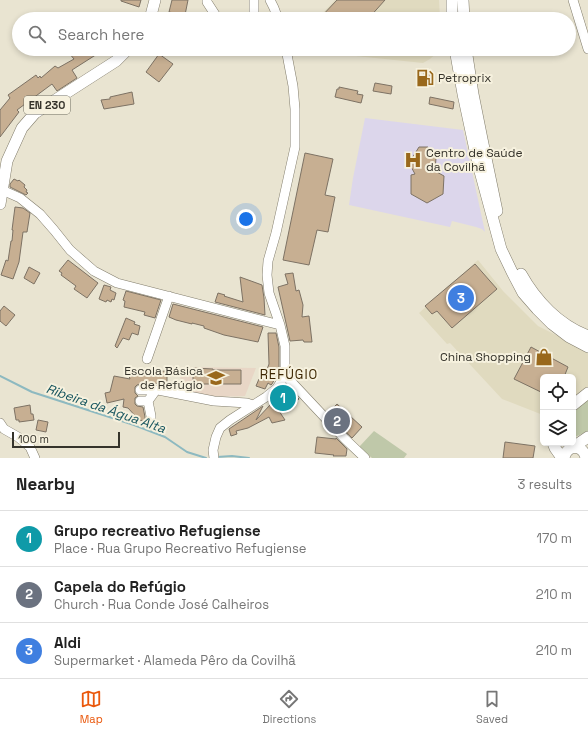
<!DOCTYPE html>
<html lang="en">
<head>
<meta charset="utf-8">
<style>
  :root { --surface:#fff; --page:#f2f2f2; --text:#222; --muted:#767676; --line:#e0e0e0; --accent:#ea580c }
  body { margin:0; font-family:"Space Grotesk",sans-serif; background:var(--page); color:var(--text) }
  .controls { position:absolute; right:12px; bottom:12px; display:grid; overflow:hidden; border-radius:6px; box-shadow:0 2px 6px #0003 }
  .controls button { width:36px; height:36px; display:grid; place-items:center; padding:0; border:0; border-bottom:1px solid var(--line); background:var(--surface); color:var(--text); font:20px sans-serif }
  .scale { position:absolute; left:12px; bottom:10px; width:108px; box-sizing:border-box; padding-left:4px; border:2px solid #35332b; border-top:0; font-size:11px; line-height:14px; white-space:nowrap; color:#35332b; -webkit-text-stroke:3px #f6f1de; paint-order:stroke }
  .you { position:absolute; left:246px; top:219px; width:14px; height:14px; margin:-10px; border:3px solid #fff; border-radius:50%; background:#1a73e8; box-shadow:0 0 0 6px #1a73e833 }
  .badge { display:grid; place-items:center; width:26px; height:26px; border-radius:50%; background:var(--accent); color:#fff; font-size:13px; font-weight:700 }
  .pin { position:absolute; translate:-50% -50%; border:2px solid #fff; box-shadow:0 1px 4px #0006 }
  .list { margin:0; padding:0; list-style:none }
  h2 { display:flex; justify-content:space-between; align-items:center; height:52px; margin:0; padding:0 16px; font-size:17px }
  h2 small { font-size:13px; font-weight:400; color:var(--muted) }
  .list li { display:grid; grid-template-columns:26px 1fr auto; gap:12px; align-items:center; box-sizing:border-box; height:56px; padding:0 16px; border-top:1px solid var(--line) }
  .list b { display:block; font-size:15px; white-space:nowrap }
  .list p { margin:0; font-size:13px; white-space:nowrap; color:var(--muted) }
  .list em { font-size:13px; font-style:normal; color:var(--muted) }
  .icon { flex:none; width:22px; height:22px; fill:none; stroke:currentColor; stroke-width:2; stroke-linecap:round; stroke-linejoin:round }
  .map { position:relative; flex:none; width:588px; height:458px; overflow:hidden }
  .search { position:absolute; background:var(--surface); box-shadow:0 2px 6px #0003; left:12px; right:12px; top:12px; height:44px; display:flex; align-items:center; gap:10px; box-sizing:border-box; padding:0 14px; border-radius:22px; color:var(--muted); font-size:15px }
  .sheet { height:220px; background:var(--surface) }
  nav { display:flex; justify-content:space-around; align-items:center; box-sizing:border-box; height:56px; border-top:1px solid var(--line); background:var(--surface); font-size:11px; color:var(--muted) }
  nav a { display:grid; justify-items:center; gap:2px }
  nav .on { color:var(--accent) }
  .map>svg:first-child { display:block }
</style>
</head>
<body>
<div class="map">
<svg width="588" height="458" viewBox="0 0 588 458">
  <rect width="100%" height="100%" fill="#e9e4d1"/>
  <path fill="#e0dabf" d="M335,0H439L440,19H317Z
    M345,49H441L430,59L423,63L356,56Z
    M478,260L503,291L538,326L588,351V389L573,402V377H543V415L502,399L450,343L447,344L419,313Z"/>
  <path fill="#e8d6c6" d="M181,367L256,368L245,396L210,397L188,392L187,388H180Z"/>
  <path fill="#dcd6eb" d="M365,118L463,130L485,232L482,229L476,227L452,221L450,227L349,205L353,178Z"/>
  <path fill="#bfc8a9" d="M588,399V431L573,438V411Z
    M374,431L407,454L404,458H372L359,447Z"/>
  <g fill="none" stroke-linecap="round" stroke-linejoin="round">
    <path stroke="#8db9c0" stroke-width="2" d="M0,376L32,392L134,425L165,437L187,452L206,458
      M217,457L232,456L249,458"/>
  </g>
  <path fill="#c7af92" stroke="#7d7264" d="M121,0H141L139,7L121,1Z
    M172,0H188L185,15L169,12Z
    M337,0H385L368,19H319Z
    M74,49H105L72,70L77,78L57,91L52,84L17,110L19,112L0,137V110L10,98L8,95L36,75L38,78L40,76L41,78L55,66L58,68L74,59L69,53Z
    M159,54L173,64L159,82L146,72Z
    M424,72L433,73L432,84L423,83Z
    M375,83L392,86L391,94L373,91Z
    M339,87L358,91L357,94L363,95L361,103L335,97L337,89H339Z
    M132,92L134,104L104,109L101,100L110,99V97Z
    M430,97L454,102L453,109L429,104Z
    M419,147H428V155L436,158L435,171L444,176L443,194L427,203L411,194V175L415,174L409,163Z
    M305,153L333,159L325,195L335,197L328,232L317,230L309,265L283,260Z
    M14,179L18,181L19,180L25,185L24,187L27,190L26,192L28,193L26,195L10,187V184Z
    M15,207L23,208L30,213L27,232H23L19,262L13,279L1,275L6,260L8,261L11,241H12L13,230H12Z
    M68,260L98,283L87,298L74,289L76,286L61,275L62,273L59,271Z
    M475,264L497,289L452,328L437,311L432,314L425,306Z
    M29,267L40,273L34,284L24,278Z
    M293,273L296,291L299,290L303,305L302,317L309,316L312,342H304L303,340L290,341L278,287L288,284L285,274Z
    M240,277L262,285L264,298L265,315L215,302L218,293L225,295L224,296L243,302Z
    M104,285L111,287L110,290L116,293L114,300L112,299L111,302L107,300L106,302L99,299Z
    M126,291L161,300L155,318L144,315L145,312L124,307L125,301L123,300Z
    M173,304L263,327L258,342L224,335L204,328V326L192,323V324L176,320L169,317Z
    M4,306L15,315L6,326L0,321V311Z
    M126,318L135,322L134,324L140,326L138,335L132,333L129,340L123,338L117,348L115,346Z
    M268,333H276L279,347V371L272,384L271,385L268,383L265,389L256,386L259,379L263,380L269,364Z
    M531,347L568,367L564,377H543V393L514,379Z
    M193,368L213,369V370H241V384H193Z
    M167,371V383L140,384L137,385L135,387V393L138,396L135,398V404L137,406L143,407L145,417V421L139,420L128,408L123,407L124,399L107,403L105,393L110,392L114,376L130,379L129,376L146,375V372Z
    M286,385L299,399L296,401L292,396L285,403L277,408L285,420L272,423L269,417L248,428L236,431L237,434L231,436L229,429L263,406L256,420L285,389L284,388Z
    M337,404L362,427L352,438L328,413Z
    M30,405L31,414H33L34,420L19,422V420H16L14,408Z
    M38,420L48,422L46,432L36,430Z
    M317,437L336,439V438L347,449L346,456H333L334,455L315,453Z
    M505,442L535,446L533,458H503Z"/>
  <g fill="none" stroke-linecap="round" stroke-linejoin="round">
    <g stroke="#827d6c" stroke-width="10">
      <path id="minor" d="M207,0V2L218,19
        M270,0L274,8L278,19
        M573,0L588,49
        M253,19L254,14V0
        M0,189L20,198L40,214L54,230L70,250L94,271L117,283L280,325
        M147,359L169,296
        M285,375L345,439L365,458
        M140,390H158L214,401L247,403L253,405
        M140,401H148L156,390
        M148,401L151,416V421
        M0,423L4,429L18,437L30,447L35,458
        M214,458L213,450L216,437L220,428L230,420L266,397L277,388L285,375V346L280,325L269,293L267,275L268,261L276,233L295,147V109L293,86L286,49"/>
    </g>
    <g stroke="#827d6c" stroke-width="12">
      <path id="major" d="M463,0L464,19
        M150,19L155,0
        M452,19V0
        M455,49L463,94L478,164L501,249L512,272L523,293L537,309L552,324L569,337L588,347
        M466,49L473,94L482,139L497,211
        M0,204L7,161L22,128L35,113L116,61L128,49
        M521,274C536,301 559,325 588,336
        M573,405L588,393
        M553,443L555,448L562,458
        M572,448L588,437
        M564,458C567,444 583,444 586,458"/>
    </g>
    <use href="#minor" stroke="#fff" stroke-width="9"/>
    <use href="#major" stroke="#fff" stroke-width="11"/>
  </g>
  <defs>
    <g id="fuel-bare" transform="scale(1.38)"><path d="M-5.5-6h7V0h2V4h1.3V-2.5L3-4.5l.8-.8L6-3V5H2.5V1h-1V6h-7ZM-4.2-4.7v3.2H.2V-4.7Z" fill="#99681b" stroke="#f6f1de" stroke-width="2.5" paint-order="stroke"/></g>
    <g id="hospital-bare" transform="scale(1.38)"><path d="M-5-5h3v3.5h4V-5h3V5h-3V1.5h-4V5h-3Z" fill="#99681b" stroke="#f6f1de" stroke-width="2.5" paint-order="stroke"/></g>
    <g id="shop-bare" transform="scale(1.38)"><path d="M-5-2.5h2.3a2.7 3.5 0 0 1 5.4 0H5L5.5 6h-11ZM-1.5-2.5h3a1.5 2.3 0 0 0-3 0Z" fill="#99681b" stroke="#f6f1de" stroke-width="2.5" paint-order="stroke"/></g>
    <g id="school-bare" transform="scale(1.38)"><path d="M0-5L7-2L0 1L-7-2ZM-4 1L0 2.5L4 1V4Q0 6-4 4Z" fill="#99681b" stroke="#f6f1de" stroke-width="2.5" paint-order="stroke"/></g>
  </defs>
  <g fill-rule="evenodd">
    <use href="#fuel-bare" x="425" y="78"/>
    <use href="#hospital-bare" x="413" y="160"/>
    <use href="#shop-bare" x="544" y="357"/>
    <use href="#school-bare" x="216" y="378"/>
  </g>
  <g text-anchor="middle" stroke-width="4" stroke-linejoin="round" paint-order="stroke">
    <rect fill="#f6f1de" stroke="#6f6c61" stroke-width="1" x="24" y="96" width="46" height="18" rx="3"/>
    <g font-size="11" font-weight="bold" fill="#35332b">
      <text x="47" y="109">EN 230</text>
    </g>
    <g font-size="12" fill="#35332b" stroke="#f6f1de" text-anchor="start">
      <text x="438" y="82">Petroprix</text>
      <text x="426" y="157">Centro de Saúde<tspan x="426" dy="14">da Covilhã</tspan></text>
      <text x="531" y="361" text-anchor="end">China Shopping</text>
      <text x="203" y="375" text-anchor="end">Escola Básica<tspan x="203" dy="14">de Refúgio</tspan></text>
    </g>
    <g font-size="13" letter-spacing="1" fill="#3c2501" stroke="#f6f1de">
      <text x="289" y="379">REFÚGIO</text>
    </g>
    <g font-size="13" font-style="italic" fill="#17555e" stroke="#f6f1de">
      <text transform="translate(106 408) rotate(19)" y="5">Ribeira da Água Alta</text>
    </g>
  </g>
</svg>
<div class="controls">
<button><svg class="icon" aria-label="locate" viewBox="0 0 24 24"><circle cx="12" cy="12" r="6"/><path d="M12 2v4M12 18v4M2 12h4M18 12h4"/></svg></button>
<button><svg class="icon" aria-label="layers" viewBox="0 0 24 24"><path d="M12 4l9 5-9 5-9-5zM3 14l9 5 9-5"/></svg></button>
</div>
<div class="scale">100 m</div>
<div class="you"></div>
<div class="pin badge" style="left:283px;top:398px;background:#0f9aa8">1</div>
<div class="pin badge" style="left:337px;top:421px;background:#6b7280">2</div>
<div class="pin badge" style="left:461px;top:298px;background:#3f7fe0">3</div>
<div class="search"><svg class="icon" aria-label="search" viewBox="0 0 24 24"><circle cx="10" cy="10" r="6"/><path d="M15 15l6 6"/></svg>Search here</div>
</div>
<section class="sheet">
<h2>Nearby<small>3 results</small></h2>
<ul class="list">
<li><span class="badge" style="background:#0f9aa8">1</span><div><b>Grupo recreativo Refugiense</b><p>Place · Rua Grupo Recreativo Refugiense</p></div><em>170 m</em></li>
<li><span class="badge" style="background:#6b7280">2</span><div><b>Capela do Refúgio</b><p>Church · Rua Conde José Calheiros</p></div><em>210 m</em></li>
<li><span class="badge" style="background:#3f7fe0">3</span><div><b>Aldi</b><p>Supermarket · Alameda Pêro da Covilhã</p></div><em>210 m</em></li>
</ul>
</section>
<nav>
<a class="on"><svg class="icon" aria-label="map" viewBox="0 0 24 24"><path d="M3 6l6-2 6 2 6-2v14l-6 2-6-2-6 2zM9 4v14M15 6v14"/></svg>Map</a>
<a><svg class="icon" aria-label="directions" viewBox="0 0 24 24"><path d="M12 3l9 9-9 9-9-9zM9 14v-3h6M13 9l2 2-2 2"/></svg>Directions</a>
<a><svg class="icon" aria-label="saved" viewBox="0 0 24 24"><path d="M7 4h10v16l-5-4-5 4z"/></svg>Saved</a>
</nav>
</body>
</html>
